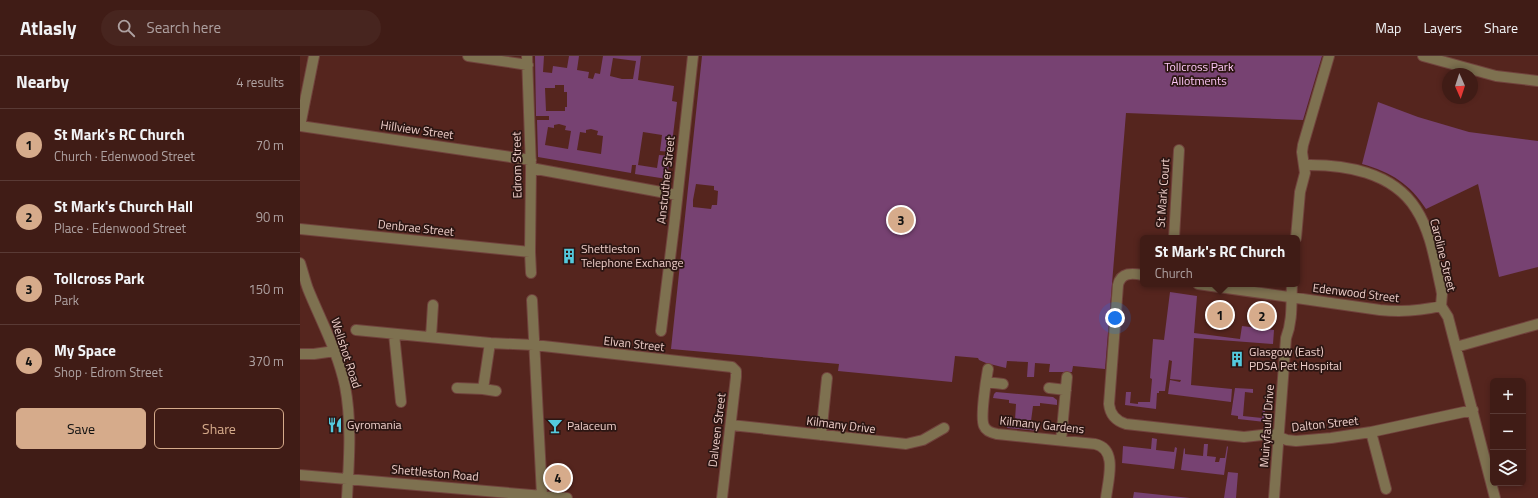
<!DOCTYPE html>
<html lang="en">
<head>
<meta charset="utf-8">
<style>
  :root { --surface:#401c16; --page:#47251f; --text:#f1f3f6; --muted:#aea1a1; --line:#593a35; --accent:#d6ab8b }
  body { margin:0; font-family:"Titillium Web",sans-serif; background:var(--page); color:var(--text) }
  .controls { position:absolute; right:12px; bottom:12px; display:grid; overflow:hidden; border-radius:6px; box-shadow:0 2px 6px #0003 }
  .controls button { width:36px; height:36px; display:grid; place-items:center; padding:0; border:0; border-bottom:1px solid var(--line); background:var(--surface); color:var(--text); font:20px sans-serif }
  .compass { position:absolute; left:1142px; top:12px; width:36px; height:36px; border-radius:50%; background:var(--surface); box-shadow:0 2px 6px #0003; rotate:177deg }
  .you { position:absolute; left:815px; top:262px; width:14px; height:14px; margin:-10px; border:3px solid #fff; border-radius:50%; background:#1a73e8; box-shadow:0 0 0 6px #1a73e833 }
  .badge { display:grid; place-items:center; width:26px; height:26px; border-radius:50%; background:var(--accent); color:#111; font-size:13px; font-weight:700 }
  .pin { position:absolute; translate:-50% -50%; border:2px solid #fff; box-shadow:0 1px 4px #0006 }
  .popup { position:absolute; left:840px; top:179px; width:160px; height:52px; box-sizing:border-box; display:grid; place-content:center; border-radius:6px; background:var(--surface); filter:drop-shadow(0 1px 3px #0005); font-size:13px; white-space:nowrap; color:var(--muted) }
  .popup b { font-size:15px; color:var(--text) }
  .popup::after { content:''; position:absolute; left:50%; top:100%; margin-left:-8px; border:8px solid transparent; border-top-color:var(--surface) }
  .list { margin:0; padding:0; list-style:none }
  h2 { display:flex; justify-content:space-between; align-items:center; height:52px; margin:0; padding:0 16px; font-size:17px }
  h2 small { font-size:13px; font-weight:400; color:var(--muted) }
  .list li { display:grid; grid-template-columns:26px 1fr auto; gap:12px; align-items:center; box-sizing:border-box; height:72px; padding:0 16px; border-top:1px solid var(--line) }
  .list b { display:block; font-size:15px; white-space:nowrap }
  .list p { margin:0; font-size:13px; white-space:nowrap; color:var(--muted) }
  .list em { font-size:13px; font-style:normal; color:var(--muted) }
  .actions { display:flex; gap:8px; padding:12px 16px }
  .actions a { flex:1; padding:9px 0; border:1px solid var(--accent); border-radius:6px; text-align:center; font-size:14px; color:var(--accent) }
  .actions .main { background:var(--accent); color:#111 }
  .icon { flex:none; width:22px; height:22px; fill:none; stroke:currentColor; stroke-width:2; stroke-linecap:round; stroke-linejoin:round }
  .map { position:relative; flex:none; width:1238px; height:442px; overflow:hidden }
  header { display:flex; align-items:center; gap:24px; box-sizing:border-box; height:56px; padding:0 20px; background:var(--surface); border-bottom:1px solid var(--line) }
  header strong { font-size:19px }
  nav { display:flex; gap:22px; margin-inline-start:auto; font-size:14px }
  .search { width:280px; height:36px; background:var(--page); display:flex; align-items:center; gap:10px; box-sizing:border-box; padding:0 14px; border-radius:22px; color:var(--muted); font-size:15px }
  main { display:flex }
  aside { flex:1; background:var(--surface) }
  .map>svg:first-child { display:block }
</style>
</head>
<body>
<header>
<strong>Atlasly</strong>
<div class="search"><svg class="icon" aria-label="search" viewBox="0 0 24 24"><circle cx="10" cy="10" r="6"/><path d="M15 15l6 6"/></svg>Search here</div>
<nav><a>Map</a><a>Layers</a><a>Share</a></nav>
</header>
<main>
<aside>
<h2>Nearby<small>4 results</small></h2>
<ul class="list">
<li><span class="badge">1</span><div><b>St Mark's RC Church</b><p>Church · Edenwood Street</p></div><em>70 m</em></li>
<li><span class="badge">2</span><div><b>St Mark's Church Hall</b><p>Place · Edenwood Street</p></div><em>90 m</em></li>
<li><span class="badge">3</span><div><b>Tollcross Park</b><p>Park</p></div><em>150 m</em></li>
<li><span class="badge">4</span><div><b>My Space</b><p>Shop · Edrom Street</p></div><em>370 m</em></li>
</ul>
<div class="actions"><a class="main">Save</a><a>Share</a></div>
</aside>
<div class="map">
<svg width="1238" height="442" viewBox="0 0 1238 442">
  <rect width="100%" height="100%" fill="#55251e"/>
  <path fill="#774272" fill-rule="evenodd" d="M235,0H244L243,16L252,17L253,10L267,12L269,0H279L277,14L289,16L288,22L293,23L295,17L300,18L303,0H341L338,24L374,30L372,45L377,46L371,96L360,95L362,79L343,76L338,109L357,112L359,99L370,100L367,123L335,118L336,109H332L331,117L238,101L237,64H249V60H236ZM313,2L336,5L333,23H322L310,20ZM255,29H264V36H267V51H265V55H246L245,32H255ZM259,68L266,70L265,74L271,75L268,93L245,89L248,71L254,72V69ZM291,73L298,75L297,79L303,80L301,98L277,94L280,76L286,77V74Z
    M402,0H1022L1003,64L826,57L805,313L773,310L772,316H749L750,308L735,307L734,321H727L728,306L707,305L706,312L686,307L679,304L678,302L655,300L652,326L538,315L539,308L371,293ZM396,128L414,130V134L418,135L417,149H412L411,153L393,151V144Z
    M1078,46L1118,61L1169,76L1238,85V211L1199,221L1178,128L1126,153C1110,128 1091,116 1062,108Z
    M870,236L897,240L894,277L940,283L942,270L974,274L973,288L894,282L891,329L932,333L931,346L868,338L870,324L880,326L881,324L870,323L872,305L869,304L865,335H859V337H857L856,353L825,349L826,336H831L830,347L838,348V346H850L852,323L850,322L853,283L864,284Z
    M935,332L953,333V337L945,336L943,360L962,362L963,352H965V366L938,363V360L931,359Z
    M696,336L753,341L757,344V349L740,347V350H733L731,365L738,366V375L707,372L708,363L715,364L716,348L709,347V344L693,342L694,338Z
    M852,382L857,383L856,394L874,396L875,391L877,392L874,413L822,407L823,390L851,393Z
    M904,388H908L907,400L916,401L915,406H919L920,402H925L927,390L928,391L924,419L881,414L884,392L885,393V398L903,400Z
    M928,416L938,417L936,442H924Z
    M834,436L890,442H833Z"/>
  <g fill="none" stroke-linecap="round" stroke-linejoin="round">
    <g stroke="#71433d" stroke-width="12">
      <path id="minor" d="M168,0L228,9
        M227,0L231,112L230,196L231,217
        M1123,0L1196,20L1238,25
        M0,70L231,104
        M0,70L14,0
        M1004,109C1044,108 1093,116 1116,153C1131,176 1135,206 1141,232L1142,238L1141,250L1148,261L1195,442
        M231,112L377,139
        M0,173L230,196
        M874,182L879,94
        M996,182L1000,136L1005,117L1002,96L1003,89L1029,0
        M0,207C3,216 5,225 8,233C21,265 38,296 45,330C52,366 49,405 47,442
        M843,219C832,217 821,216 818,229L809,348C810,358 816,365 826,368L944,381L971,378L987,384L996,385L1031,382L1071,376L1173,354
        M898,228L1080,254C1101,256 1120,255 1141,250
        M232,244L242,439
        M56,274L190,287L234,289L432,311L436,315V321L422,442
        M361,275L375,162L393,0
        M94,278L101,346
        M131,281L133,249
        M1156,291L1238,268
        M0,298H14L35,295
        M688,313C686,324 680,362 684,370C686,375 692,377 697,378L795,388C818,393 808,424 806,442
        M686,326L703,328
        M157,332L183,333L196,335
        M749,332L766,334
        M183,333L190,287
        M431,369L606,388L623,384L644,372
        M1071,376L1086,433
        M521,379L527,322
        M761,384L767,321
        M0,419L267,442
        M974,442L986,282C993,264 991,246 992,228"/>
    </g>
    <use href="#minor" stroke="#7e7150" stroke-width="10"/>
  </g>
  <defs>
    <g id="building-bare" transform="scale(1.2)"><path d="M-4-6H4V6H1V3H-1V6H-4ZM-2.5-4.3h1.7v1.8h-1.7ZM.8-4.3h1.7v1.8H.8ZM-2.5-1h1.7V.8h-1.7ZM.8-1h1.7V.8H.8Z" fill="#54cade" stroke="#2c1613" stroke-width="2.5" paint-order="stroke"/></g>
    <g id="restaurant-bare" transform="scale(1.2)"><path d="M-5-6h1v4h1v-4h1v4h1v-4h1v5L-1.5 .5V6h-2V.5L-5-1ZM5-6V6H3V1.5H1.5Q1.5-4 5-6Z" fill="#54cade" stroke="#2c1613" stroke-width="2.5" paint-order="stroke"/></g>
    <g id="bar-bare" transform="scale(1.2)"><path d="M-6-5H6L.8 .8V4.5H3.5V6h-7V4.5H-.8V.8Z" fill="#54cade" stroke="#2c1613" stroke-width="2.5" paint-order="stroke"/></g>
  </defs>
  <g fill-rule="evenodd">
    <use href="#building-bare" x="269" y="200"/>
    <use href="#building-bare" x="937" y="303"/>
    <use href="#restaurant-bare" x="35" y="369"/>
    <use href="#bar-bare" x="255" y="370"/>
  </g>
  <g text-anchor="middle" stroke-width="3.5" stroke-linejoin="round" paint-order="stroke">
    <g font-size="12" fill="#fec8f8" stroke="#2c1613">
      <text x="899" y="15">Tollcross Park<tspan x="899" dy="14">Allotments</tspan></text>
    </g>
    <g font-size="12" fill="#eecec9" stroke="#2c1613">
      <text transform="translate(117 74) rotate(8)" y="4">Hillview Street</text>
      <text transform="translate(217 109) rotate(-91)" y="4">Edrom Street</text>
      <text transform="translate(366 124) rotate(-84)" y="4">Anstruther Street</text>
      <text transform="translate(863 137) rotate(-86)" y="4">St Mark Court</text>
      <text transform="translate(116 172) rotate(6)" y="4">Denbrae Street</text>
      <text transform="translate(1143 199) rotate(76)" y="4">Caroline Street</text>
      <text transform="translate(1056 237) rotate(7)" y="4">Edenwood Street</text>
      <text transform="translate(334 288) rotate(6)" y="4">Elvan Street</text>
      <text transform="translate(46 297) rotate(72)" y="4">Wellshot Road</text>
      <text transform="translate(1025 368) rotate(-6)" y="4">Dalton Street</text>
      <text transform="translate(541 369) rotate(7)" y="4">Kilmany Drive</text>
      <text transform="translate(742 369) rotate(6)" y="4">Kilmany Gardens</text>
      <text transform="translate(967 370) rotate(-86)" y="4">Muiryfauld Drive</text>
      <text transform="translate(417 374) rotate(-83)" y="4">Dalveen Street</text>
      <text transform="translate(135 417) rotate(5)" y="4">Shettleston Road</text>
    </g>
    <g font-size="12" fill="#eecec9" stroke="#2c1613" text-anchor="start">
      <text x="281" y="197">Shettleston<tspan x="281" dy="14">Telephone Exchange</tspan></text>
      <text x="949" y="300">Glasgow (East)<tspan x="949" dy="14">PDSA Pet Hospital</tspan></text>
      <text x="47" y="373">Gyromania</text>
      <text x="267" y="374">Palaceum</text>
    </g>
  </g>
</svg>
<div class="controls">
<button>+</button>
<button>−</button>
<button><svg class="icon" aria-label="layers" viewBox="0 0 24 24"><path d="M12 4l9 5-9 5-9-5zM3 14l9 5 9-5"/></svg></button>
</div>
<svg class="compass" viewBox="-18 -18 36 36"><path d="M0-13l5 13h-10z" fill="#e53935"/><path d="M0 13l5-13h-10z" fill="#aea1a1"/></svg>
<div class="you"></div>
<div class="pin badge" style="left:920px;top:259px">1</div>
<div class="popup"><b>St Mark's RC Church</b>Church</div>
<div class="pin badge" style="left:962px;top:260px">2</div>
<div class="pin badge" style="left:601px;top:164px">3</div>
<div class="pin badge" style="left:258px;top:422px">4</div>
</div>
</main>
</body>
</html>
